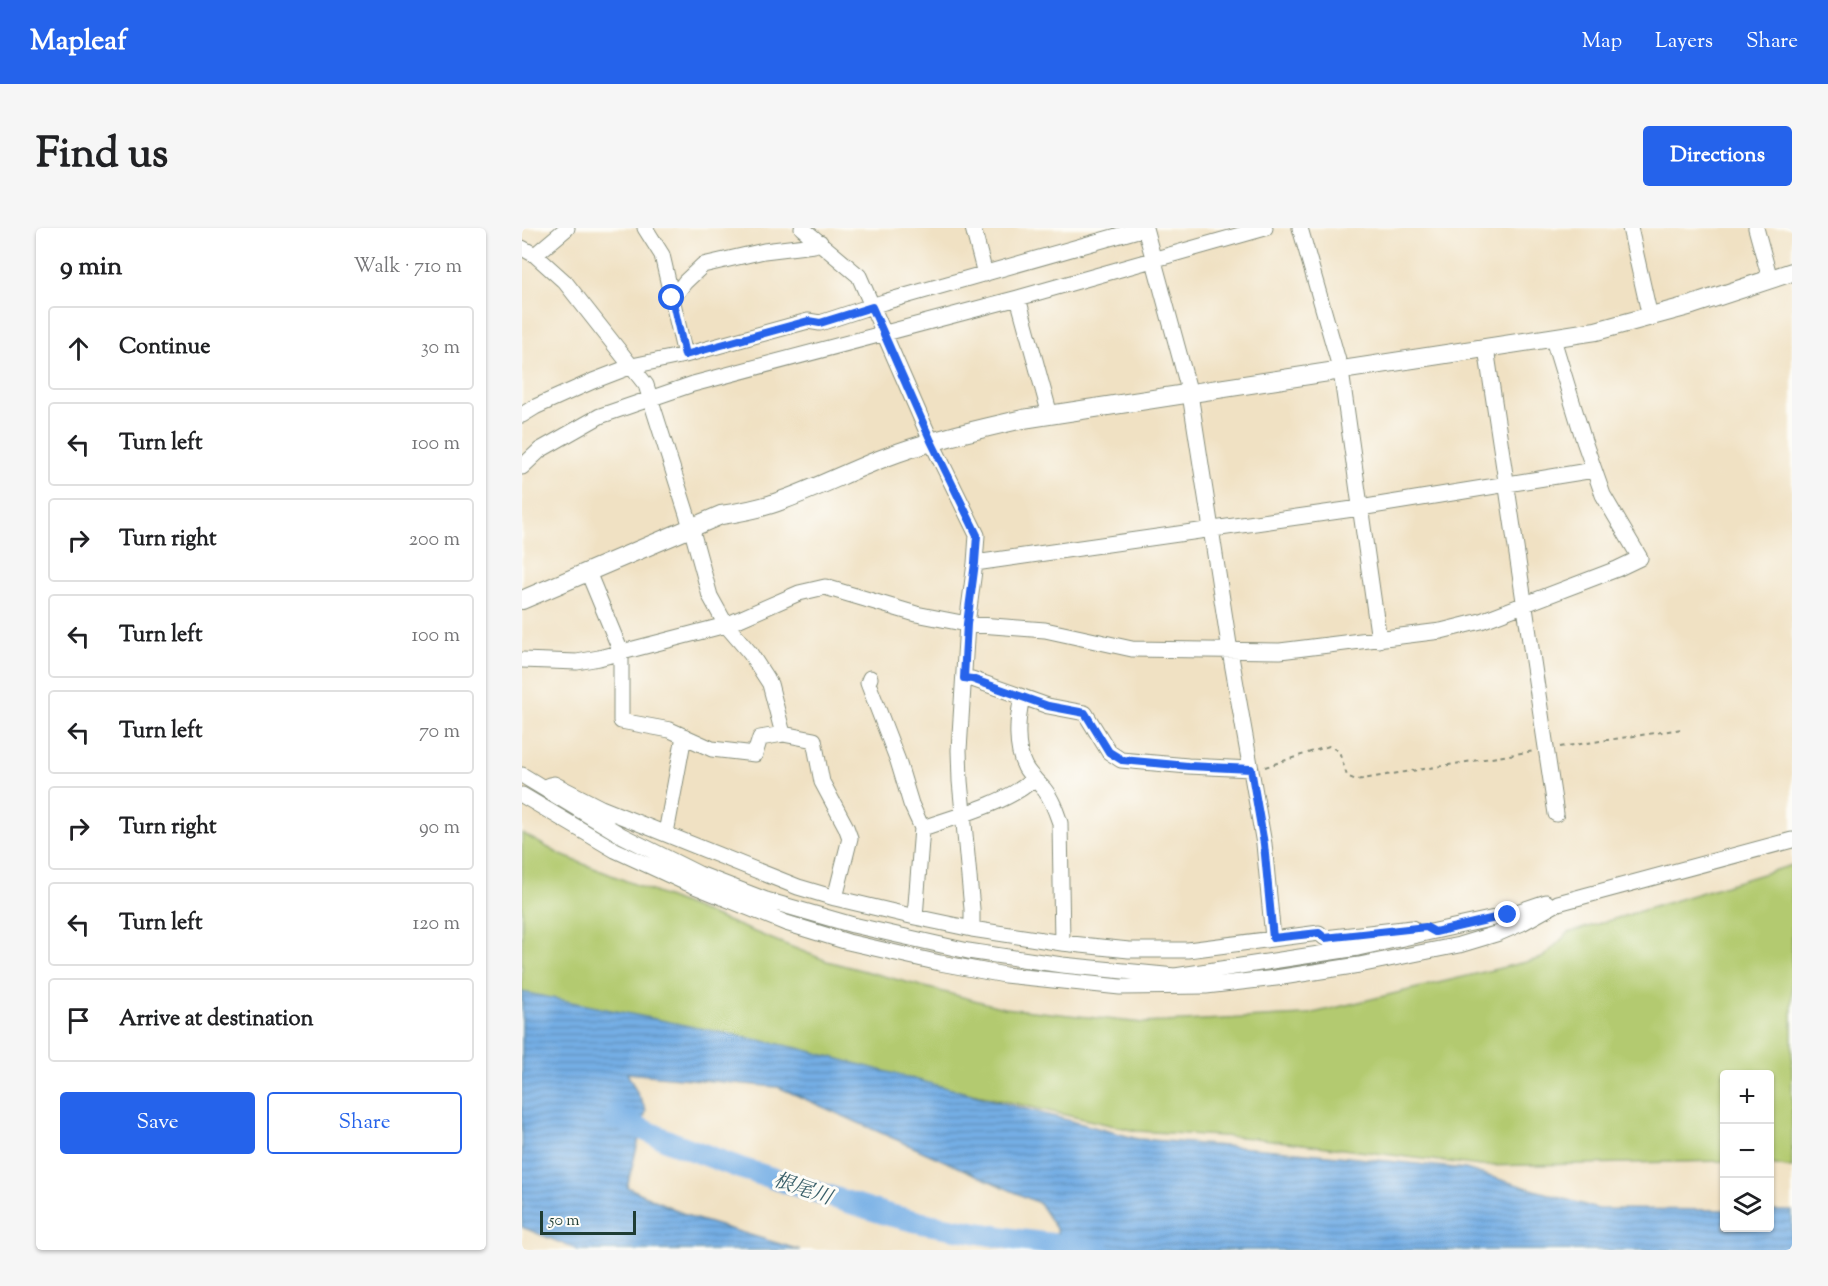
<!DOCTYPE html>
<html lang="en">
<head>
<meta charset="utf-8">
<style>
  :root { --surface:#fff; --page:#f6f6f6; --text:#202124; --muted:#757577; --line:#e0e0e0; --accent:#2563eb }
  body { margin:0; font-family:"Sorts Mill Goudy","Noto Serif JP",serif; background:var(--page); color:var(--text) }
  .controls { position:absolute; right:18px; bottom:18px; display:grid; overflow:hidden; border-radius:6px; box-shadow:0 2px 4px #0004 }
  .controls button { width:54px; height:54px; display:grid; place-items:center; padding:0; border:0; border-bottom:2px solid var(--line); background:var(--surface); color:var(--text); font:30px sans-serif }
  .scale { position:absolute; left:18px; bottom:15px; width:96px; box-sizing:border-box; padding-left:6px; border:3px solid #1f3d34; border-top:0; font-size:16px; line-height:21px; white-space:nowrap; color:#1f3d34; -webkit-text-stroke:4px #fdfcf7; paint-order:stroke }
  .stop { position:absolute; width:18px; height:18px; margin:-14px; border:4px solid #2563eb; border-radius:50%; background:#fff }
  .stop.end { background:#2563eb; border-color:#fff; box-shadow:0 2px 6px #0008 }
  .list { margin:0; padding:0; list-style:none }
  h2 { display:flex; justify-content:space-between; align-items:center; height:78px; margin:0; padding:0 24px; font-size:26px }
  h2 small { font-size:20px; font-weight:400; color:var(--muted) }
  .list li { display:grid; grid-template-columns:39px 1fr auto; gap:18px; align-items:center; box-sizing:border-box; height:84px; margin:0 12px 12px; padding:0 12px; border:2px solid var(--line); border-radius:6px }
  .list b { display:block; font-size:22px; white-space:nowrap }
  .list em { font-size:20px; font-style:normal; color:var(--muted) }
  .actions { display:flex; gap:12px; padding:18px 24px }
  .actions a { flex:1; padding:14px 0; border:2px solid var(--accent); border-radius:6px; text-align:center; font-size:21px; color:var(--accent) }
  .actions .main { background:var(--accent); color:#fff }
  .icon { flex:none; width:33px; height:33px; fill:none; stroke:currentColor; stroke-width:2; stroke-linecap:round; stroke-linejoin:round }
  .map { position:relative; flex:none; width:1270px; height:1022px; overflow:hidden; border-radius:6px }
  header { display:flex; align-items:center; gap:36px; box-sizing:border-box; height:84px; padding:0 30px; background:var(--accent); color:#fff }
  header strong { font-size:28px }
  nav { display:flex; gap:33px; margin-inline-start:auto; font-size:21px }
  .intro { display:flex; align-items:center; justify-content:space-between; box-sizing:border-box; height:144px; padding:0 36px }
  h1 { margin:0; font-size:42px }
  .button { padding:15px 27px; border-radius:6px; background:var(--accent); color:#fff; font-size:21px; font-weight:700 }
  main { display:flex; gap:36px; padding:0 36px }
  aside { flex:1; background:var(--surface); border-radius:6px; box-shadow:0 2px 4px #0004 }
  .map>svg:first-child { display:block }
</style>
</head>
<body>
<header>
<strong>Mapleaf</strong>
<nav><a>Map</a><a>Layers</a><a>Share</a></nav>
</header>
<div class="intro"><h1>Find us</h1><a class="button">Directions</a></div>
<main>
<aside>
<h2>9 min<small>Walk · 710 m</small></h2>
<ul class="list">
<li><svg class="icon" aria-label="ahead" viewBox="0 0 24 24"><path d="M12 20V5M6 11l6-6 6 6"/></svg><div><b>Continue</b></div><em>30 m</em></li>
<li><svg class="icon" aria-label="left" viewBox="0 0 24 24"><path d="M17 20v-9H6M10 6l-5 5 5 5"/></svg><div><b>Turn left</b></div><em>100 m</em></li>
<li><svg class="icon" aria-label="right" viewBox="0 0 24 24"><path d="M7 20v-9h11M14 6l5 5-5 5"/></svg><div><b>Turn right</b></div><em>200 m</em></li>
<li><svg class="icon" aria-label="left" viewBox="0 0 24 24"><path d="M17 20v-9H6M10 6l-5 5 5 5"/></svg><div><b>Turn left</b></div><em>100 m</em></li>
<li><svg class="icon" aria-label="left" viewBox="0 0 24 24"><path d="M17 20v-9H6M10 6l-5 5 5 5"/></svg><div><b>Turn left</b></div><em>70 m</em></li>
<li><svg class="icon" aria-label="right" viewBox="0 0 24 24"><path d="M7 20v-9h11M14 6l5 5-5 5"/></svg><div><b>Turn right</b></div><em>90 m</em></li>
<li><svg class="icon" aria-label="left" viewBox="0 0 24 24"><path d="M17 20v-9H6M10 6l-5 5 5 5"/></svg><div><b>Turn left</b></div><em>120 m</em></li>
<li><svg class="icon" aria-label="arrive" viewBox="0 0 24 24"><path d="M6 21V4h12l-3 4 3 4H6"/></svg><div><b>Arrive at destination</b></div></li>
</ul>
<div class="actions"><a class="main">Save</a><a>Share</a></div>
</aside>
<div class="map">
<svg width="1270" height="1022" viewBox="0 0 1270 1022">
  <defs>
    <pattern id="water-rules" width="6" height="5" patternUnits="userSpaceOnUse" patternTransform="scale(1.5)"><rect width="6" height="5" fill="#75aee5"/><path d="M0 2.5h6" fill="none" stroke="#5f8fba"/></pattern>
  </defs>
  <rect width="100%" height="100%" fill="#fdfcf7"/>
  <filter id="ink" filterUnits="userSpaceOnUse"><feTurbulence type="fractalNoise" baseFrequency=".0167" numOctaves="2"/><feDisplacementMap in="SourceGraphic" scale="12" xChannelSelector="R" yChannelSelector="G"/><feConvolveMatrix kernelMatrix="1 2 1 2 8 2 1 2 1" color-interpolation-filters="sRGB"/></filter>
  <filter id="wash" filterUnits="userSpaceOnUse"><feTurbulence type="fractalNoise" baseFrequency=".008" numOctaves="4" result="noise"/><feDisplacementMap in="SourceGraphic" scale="24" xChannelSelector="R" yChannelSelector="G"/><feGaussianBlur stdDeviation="1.35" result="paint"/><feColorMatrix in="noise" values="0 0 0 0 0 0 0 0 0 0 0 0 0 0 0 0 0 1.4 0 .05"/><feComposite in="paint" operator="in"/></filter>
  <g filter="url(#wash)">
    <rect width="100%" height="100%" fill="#f0e1c3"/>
    <path fill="#b3ca6f" stroke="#698452" stroke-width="1.5" d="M0,605L39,627L305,733L482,780L621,795L783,787L1020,730L1046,705L1270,637V940L1248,936V846H1202V933L959,938L732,910L615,903L287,829L0,779Z"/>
    <path fill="url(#water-rules)" stroke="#4a768c" stroke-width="1.5" d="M0,764L276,820L616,911L765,923L943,941L1076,981L1202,982V1000H1248V983H1270V1022H536L535,1002L517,975L256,859L105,845L124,882L105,959L171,990L278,1022H56L0,999Z"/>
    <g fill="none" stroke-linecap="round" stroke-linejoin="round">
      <path stroke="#75aee5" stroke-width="22" d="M93,889L149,914L218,940L367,987L405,996L497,1012L578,1022"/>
    </g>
  </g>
  <g filter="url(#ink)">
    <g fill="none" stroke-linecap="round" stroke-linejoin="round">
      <g stroke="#888f7c" stroke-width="17">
        <path id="minor" d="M123,0L140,27L163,127
          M280,0L337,48L409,213L455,307L453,335L445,396L437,522L438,553L450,681V701
          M451,0L463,46
          M623,0L668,166L708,423L742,616L751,710
          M778,0L819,143L857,412
          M1108,0L1128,89
          M1234,0L1248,51
          M0,20L13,27L43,54L124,157L169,299L188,368L204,397L228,425L248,456L261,506L292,512L300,554L324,599L328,610L313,670
          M13,27L45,0
          M151,70L163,54L181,37L242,23L292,17L298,14
          M964,120L1034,586
          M0,187L13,179L71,153L110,138L163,127L286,93L298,95L362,74L623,0
          M528,187L496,70L743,0
          M0,239L18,222L78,188L171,156L496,70
          M453,335L838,280L1072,242
          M66,344L99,424V493L148,502L190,521L233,526L238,510L261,506
          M0,432L55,434L77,430L204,397L277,365L303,359L394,386L445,396L523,402L610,421L758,423L919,403L959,393L1095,341L1118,330L1081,267L1062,213L1031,111
          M348,450L346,455L376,533L389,576L400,600L393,689
          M442,450L450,451L526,478L563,485L587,524L599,532L666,538L729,541
          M0,547L99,607L177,646L244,672L331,697L446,723L540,737L653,748L836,720L986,687L1024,674
          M27,557L32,556L79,580L276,659L313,670L393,689L450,701L540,715L538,595C534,583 530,571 522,561C516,554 508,548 503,539C493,520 495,490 500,470
          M0,567L93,622L158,652L264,695L326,714L418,735L483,747L598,759L684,758L754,750L837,737L937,717L977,705L1000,695L1036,675L1270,612
          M400,600C430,590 491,573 512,550
          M144,605L162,508
          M540,715L607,722H666L797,705L803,710L890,700"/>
      </g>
      <g stroke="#888f7c" stroke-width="20">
        <path id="tertiary" d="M0,372L199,287C220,284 241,280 261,272C294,260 326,244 359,231C405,213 453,202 501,191L1074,103L1170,77L1270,44"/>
      </g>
      <path stroke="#888f7c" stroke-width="2" stroke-dasharray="4.5 4.5" stroke-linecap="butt" d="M1038,519L1160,501
        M743,539L807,518L817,523L825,548L834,552L1012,523"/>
      <use href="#minor" stroke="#fff" stroke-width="15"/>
      <use href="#tertiary" stroke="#fff" stroke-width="18"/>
    </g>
  </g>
  <g fill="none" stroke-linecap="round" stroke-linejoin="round" filter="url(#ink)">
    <path stroke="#2563eb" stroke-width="8" d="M150,70L163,127L286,93L298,95L350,79L409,213L455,307L453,335L445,396L442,450L450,451L526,478L563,485L587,524L600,532L666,538L729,541L742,616L751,710L797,705L803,710L904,699L913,704L986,687"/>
  </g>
  <g text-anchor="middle" stroke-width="6" stroke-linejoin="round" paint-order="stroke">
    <g font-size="20" font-style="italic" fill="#395f69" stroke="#fdfcf7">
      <text transform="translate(281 960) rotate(19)" y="7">根尾川</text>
    </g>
  </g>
</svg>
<div class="controls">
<button>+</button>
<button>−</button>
<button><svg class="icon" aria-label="layers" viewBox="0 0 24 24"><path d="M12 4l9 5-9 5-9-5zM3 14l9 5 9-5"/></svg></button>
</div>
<div class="scale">50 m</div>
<div class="stop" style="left:150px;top:70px"></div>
<div class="stop end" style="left:986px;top:687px"></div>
</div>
</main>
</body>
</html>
